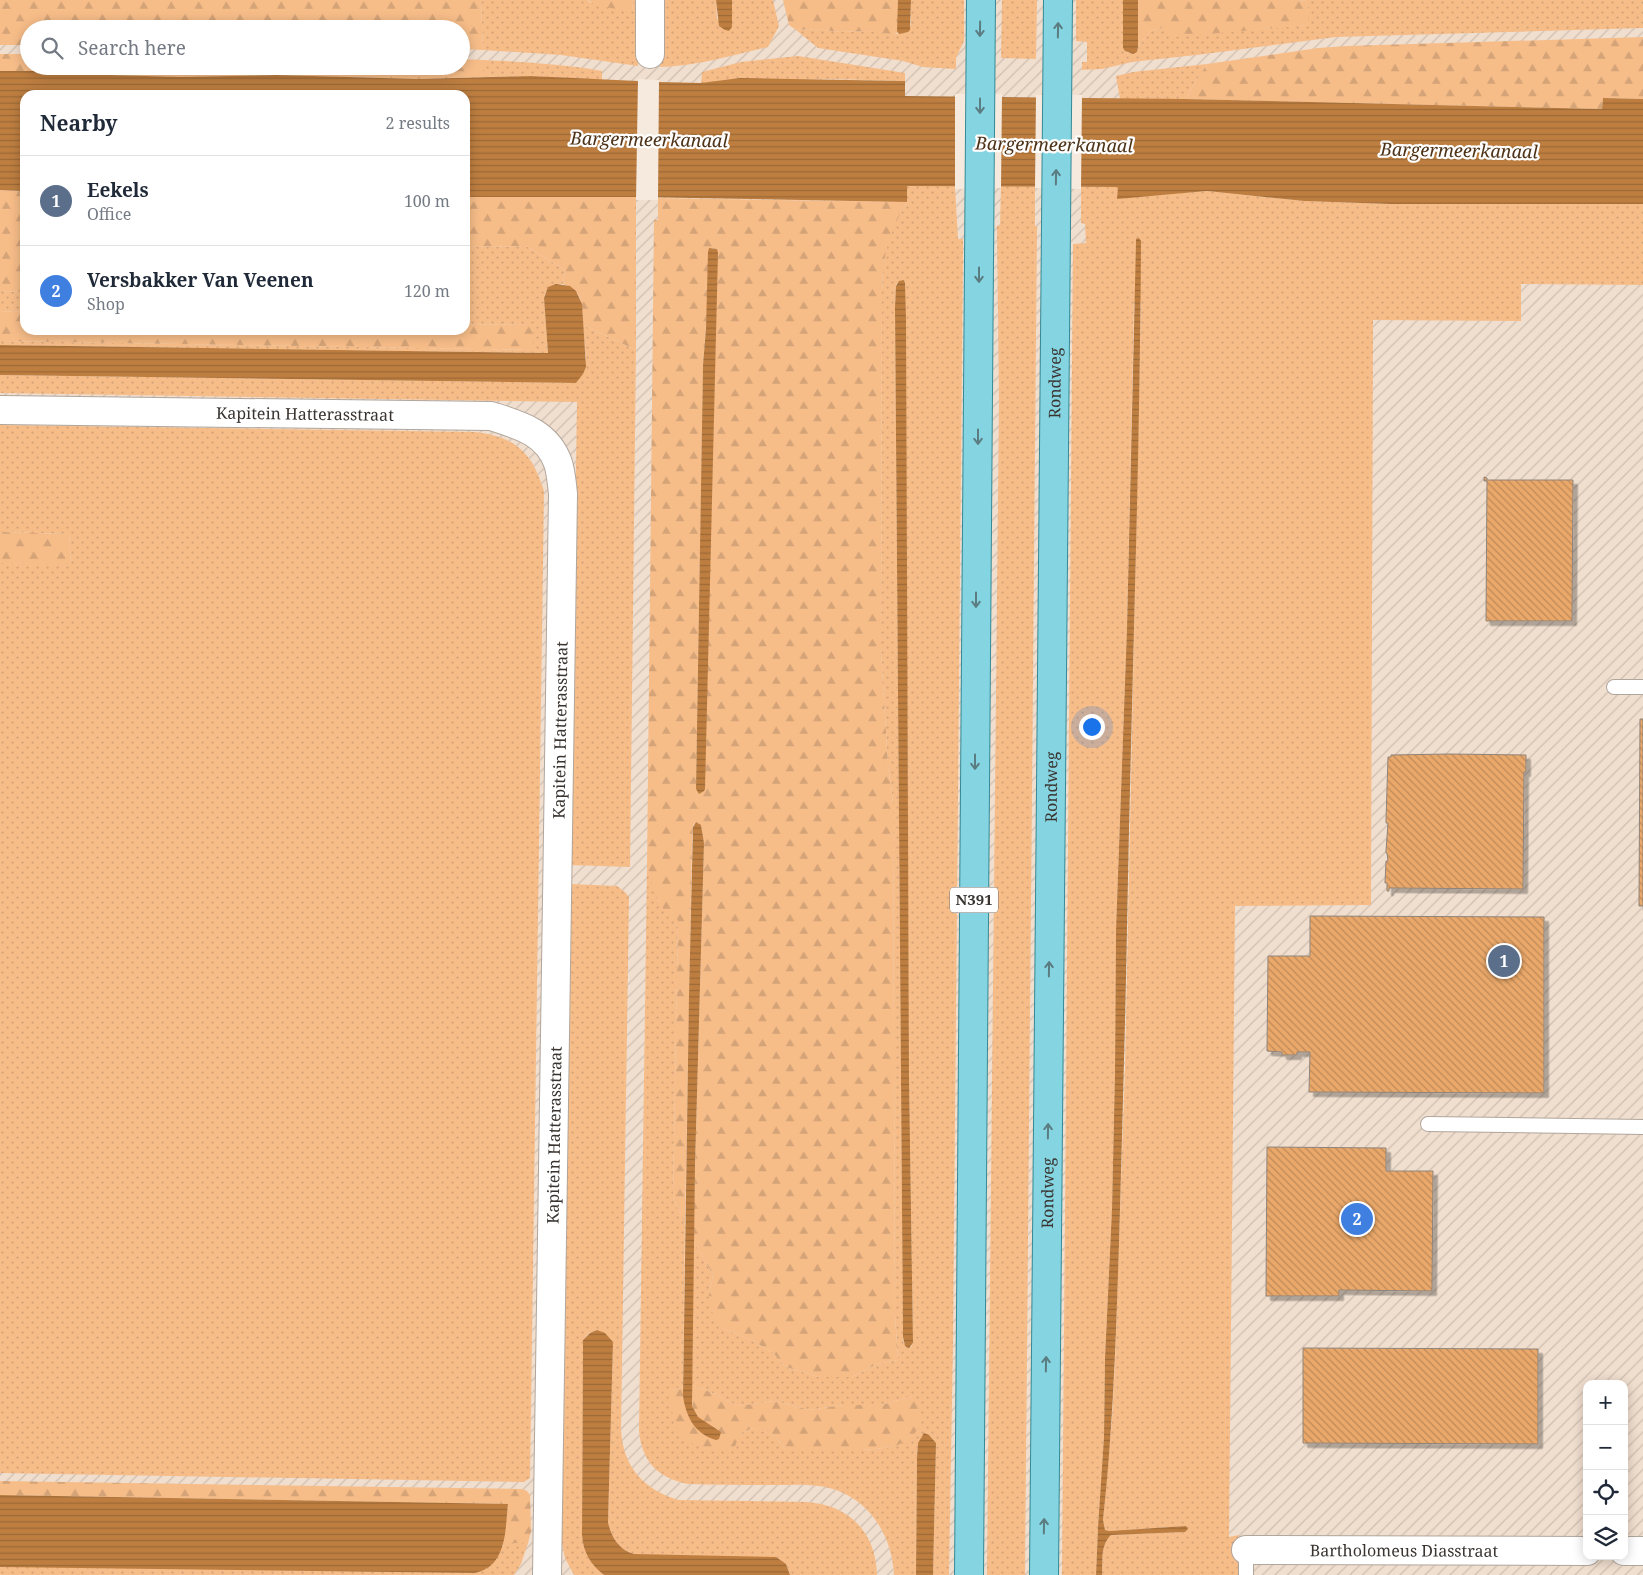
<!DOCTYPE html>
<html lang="en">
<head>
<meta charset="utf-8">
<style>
  :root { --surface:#fff; --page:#f2f2f3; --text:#1f2937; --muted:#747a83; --line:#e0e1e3; --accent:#1a73e8 }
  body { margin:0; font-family:"Noto Serif",serif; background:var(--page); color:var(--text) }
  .controls { position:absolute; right:15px; bottom:15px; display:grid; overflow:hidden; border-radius:10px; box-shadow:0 2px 12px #0003 }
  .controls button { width:45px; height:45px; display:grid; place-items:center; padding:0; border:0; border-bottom:1px solid var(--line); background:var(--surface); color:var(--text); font:25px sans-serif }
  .you { position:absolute; left:1091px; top:726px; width:18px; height:18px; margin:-12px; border:4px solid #fff; border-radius:50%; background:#1a73e8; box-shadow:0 0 0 8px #1a73e833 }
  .badge { display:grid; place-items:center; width:32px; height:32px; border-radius:50%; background:var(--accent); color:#fff; font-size:16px; font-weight:700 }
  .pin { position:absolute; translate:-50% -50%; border:2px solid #fff; box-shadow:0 1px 5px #0006 }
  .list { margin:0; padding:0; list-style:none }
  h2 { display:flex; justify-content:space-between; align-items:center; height:65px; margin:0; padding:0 20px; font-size:21px }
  h2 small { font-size:16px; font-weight:400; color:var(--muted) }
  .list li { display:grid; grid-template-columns:32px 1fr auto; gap:15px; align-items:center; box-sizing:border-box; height:90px; padding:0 20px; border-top:1px solid var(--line) }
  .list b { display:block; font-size:19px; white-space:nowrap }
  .list p { margin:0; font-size:16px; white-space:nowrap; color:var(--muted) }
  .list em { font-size:16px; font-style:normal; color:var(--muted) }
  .icon { flex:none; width:28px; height:28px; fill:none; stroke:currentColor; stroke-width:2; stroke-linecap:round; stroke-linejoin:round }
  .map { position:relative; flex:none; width:1643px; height:1575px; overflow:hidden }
  .search { position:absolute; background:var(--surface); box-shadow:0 2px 12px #0003; left:20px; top:20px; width:450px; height:55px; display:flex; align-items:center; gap:12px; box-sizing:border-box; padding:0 18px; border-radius:28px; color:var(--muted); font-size:19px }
  .panel { position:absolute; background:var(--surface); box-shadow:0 2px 12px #0003; left:20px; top:90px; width:450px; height:245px; border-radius:15px }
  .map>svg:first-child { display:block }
</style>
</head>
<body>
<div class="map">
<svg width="1643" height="1575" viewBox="0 0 1643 1575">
  <defs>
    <pattern id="industrial-furrows" width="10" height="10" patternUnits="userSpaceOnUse" patternTransform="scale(1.25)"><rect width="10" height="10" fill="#f0dece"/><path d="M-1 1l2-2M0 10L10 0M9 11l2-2" fill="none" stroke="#cfbfb1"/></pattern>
    <pattern id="grass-dots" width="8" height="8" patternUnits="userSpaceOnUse" patternTransform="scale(1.25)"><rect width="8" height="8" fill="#f7bd89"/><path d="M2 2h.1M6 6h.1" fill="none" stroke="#d4a377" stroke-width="1.8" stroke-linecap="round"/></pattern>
    <pattern id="forest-firs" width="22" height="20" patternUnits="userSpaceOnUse" patternTransform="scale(1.25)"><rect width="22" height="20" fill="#f7bd89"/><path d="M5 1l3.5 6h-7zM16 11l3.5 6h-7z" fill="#d4a377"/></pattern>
    <pattern id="water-rules" width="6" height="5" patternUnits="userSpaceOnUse" patternTransform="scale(1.25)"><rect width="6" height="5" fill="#be7e40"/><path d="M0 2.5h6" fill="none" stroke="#9b6836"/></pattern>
    <pattern id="building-back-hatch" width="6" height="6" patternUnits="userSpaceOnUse" patternTransform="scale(1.25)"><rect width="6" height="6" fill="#eaa86a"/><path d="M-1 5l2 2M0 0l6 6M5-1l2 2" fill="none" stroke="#bf8a58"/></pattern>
    <filter id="shadow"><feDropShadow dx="4.5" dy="4.5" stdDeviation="0" flood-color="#0004"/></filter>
  </defs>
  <rect width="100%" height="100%" fill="#f6eadf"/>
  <path fill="url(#industrial-furrows)" fill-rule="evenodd" d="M0,0H1643V1575H0ZM29,29H461V66H29ZM25,95H465V330H25ZM1587,1384H1624V1556H1587Z"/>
  <path fill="url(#grass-dots)" fill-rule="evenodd" d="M481,0H588L589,2L632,11L633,0H638V66L561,55L483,50Z
    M662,0H716L717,19L732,27V0H773L779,26L768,47C732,55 697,66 660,67L659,44Z
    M911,0H964V41L956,58V69L923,67L903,61L818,48L796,30L817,29L840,32L868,31L899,34L911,26Z
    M1002,0H1037L1036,59L1001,58Z
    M1076,0H1123V48L1128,53L1137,52L1138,47L1150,31L1162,28L1221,32L1308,25L1307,1L1298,0H1643V28L1336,37L1205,54L1132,62L1102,69L1082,70V62H1087V42L1076,41Z
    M798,56L905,73V81L829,79L701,83L702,72L741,62Z
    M484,60C524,62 563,64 602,71V80L531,76L484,77Z
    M1207,64L1185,99H1120L1116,76L1133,72Z
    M906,186H955L958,239H963L953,1339L949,1575H933L936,1443L929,1435L918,1443L917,1457L916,1575H894C892,1532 865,1492 819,1486C804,1484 788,1485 773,1485C745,1485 717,1485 688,1484C658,1478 642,1462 639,1431L647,867L659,902L678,920L673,1197L685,1224L683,1387L670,1391L741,1433L753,1428C770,1433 776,1434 785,1450H863L893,1447L913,1396L881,1405H843L810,1410L775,1401L737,1406L715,1394L692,1385L693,1240L713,1275L709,1295L724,1329L753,1341L773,1353L786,1367L819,1377H852L877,1364L898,1360L895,1315L893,802L888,765L881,650L882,291L883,266L887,245L892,228L907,202ZM905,281L909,1076L913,1343L911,1347L904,1344L903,1337L895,307L896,284Z
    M1001,186H1035V226H1037L1025,1575H987L999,402L997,226L1000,225Z
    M1081,187H1118V198L1207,191L1304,201L1391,204H1643V285L1521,284V321L1373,320L1371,905L1235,906L1229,1537L1239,1535L1238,1575H1102C1103,1560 1100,1546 1111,1535L1185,1532L1186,1526L1109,1531L1105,1530L1103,1520L1112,1420L1115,1362L1125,1066L1141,302L1134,303L1127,628L1116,930L1115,1072L1112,1209L1105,1358L1104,1437L1098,1527L1096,1575H1062L1073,244L1086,243L1085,224L1081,223Z
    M526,246L565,270L563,284C552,284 546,287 544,298L548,353L0,345V341L533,350V325L465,324V247Z
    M0,291L25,292V312L0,311Z
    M583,325L636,350L630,867L570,865L577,402L0,393V375L576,383L586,359Z
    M0,425L475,432C516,437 532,452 544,491L530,1478L524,1482L0,1473V563L71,564L69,534L0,532Z
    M570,884L617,886L625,892L629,897L621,1430C623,1467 644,1490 679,1500L807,1502C849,1505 876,1532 877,1575H790L786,1564L634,1554C619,1550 611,1537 608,1522L613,1342L597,1330L589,1333L583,1340L582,1535C583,1551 592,1565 604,1575H574L565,1558L560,1535Z
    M503,1543H528L521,1564L514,1575H0V1567L503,1546Z"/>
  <path fill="url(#forest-firs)" fill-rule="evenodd" d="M0,0H481L483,50L461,49V29H29V45H0Z
    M588,0H633L632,11C619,9 598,8 588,0Z
    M783,0H898V33L892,34L868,31L840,32L817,29L796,30L789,25Z
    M1138,0H1298L1307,1L1309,25L1176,37L1162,28L1150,31L1138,47Z
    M1643,37V99L1603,98L1602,109L1185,99L1207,64L1318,48L1348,46Z
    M0,54H29V66H461V59L484,60V77L418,79L277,75L180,77L77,74L39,71H0Z
    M0,190L25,191V292L0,291Z
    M465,197H636V350L583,325C582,307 584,290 563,284L565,270L526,246L465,247Z
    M658,198L907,202C888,235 883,253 882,291L881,650L888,765L893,802L895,1315L898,1360L877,1364L852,1377H819L786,1367L773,1353L753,1341L724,1329L713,1316L709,1295L713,1275L693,1240L704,843L701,825L696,822L693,825L692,842L685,1224L673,1197L678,920C658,914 653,884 647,867L654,220H658ZM712,248L717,249L716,320L704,791L696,789L703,365Z
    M0,311L25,312V330H465V324L533,325V350L0,341Z
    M0,532L69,534L71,565L0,563Z
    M692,1385L715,1394L737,1406L775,1401L810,1410L843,1405H881L913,1396L919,1406L920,1425L911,1439L893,1447L863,1450H785C776,1434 769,1433 753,1428L741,1433L734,1448L709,1451L690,1442L676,1427L670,1403V1391L683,1387C683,1412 690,1428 713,1440L711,1426C690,1412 692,1409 692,1385Z
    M0,1481L522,1489L527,1491L530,1495L531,1531L528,1543H503L508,1504L0,1495Z"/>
  <path fill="url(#water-rules)" d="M716,0H732V27L729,31L725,30L719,26Z
    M898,0H911L910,30L908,32L899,34L897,31Z
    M1123,0H1138V47L1137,52L1133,54L1125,51L1123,48Z
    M0,71H39L77,74L180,77L277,75L418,79L531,76L659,82L701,83L740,78L905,81V96L1185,99L1602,109L1603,98L1643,99V204H1391L1304,201L1207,191L1117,199L1118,187L907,186V202L636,197H465V95H25V191L0,190Z
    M1139,238L1141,241C1140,470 1131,700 1127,929C1125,1034 1122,1139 1119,1244C1116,1336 1113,1429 1103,1520L1105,1530L1109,1531L1186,1526L1188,1529L1185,1532L1111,1535C1100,1546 1103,1560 1102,1575H1096L1098,1527L1104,1437L1105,1358L1112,1209L1115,1072L1116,930L1127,628L1136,242V239Z
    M709,248L717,249L718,253L705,789L704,791L699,794L696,789L703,365L706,328L708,252Z
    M904,280L905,283L906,319L909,1076L913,1343L909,1348L905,1346L903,1337L895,307L896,286L899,281Z
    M556,284L570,286L576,291L582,304L586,367L583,374L576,383L0,375V345L548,353L544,298L548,287Z
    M696,822L701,825L704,843L695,1166L692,1406L698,1417L721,1432L719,1439L716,1440C695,1434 686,1417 683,1396L689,995L693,827Z
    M597,1330L605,1333L613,1342L608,1522C611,1537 619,1550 634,1554L776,1557L786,1564L790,1575H604C591,1565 583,1552 582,1535L583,1340L590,1333Z
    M924,1433L929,1435L936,1443L933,1575H916L917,1457L918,1443Z
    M0,1495L508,1504C505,1531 507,1566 475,1573L0,1567Z"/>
  <path fill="#f6eadf" d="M638,79L659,80L658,200H636Z
    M955,94H1002L1001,188L955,189Z
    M1036,95H1082L1081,189L1035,188Z"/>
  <path fill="url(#building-back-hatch)" stroke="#8f847b" filter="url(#shadow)" d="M1484,477L1487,478V480H1573L1572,621H1486L1487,481H1484Z
    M1640,719H1643V906H1639Z
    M1449,754L1526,755V772H1524L1523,889L1389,888V891H1387V883H1385L1386,861H1388L1387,853H1386V851L1388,823H1386V820L1388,757H1391V755Z
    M1310,916L1544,917V1093L1309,1092L1310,1052H1297V1055H1282V1052L1267,1051L1268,956H1310Z
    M1267,1147L1386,1148V1171H1433L1432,1291L1339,1290V1296H1266Z
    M1303,1348L1538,1349V1444L1303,1443Z"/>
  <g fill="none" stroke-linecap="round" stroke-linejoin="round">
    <g stroke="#b1a69c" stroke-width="16">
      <path id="lane" d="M1614,687H1643
        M1428,1124L1643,1127
        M1246,1575V1550"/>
    </g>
    <g stroke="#b1a69c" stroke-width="30">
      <g id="street">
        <path d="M650,54V0"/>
        <path id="s1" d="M0,410L491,416C519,425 547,432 558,463C561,472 562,484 563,494L547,1575"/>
        <path id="s2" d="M1246,1550L1587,1551"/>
        <path d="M1624,1551H1643"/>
      </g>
    </g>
    <g stroke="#358a96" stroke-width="30">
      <g id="primary">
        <path d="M969,1575L981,0"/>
        <path id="s3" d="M1044,1575L1058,0"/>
      </g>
    </g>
    <use href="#lane" stroke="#fff" stroke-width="14"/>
    <use href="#street" stroke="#fff" stroke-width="28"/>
    <use href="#primary" stroke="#85d4e1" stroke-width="28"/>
  </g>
  <defs><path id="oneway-shaft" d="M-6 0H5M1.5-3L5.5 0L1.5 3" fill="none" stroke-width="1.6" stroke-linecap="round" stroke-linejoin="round" transform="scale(1.25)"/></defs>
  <g stroke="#5b7c80">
    <use href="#oneway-shaft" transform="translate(980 29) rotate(91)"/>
    <use href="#oneway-shaft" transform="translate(1058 30) rotate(-89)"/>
    <use href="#oneway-shaft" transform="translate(980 106) rotate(90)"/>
    <use href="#oneway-shaft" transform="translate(1056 177) rotate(-89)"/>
    <use href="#oneway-shaft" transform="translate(979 275) rotate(90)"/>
    <use href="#oneway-shaft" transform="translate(978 437) rotate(90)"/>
    <use href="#oneway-shaft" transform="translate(976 600) rotate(90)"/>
    <use href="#oneway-shaft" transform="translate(975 762) rotate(90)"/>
    <use href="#oneway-shaft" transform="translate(1049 969) rotate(-89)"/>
    <use href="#oneway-shaft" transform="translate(1048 1131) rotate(-89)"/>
    <use href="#oneway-shaft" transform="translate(1046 1364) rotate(-89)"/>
    <use href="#oneway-shaft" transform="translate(1044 1526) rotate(-89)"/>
  </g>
  <g text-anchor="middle" stroke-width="4.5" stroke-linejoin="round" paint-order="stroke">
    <rect fill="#fff" stroke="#74716e" stroke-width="1" x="950" y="887.5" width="48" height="25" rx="4"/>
    <g font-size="15" font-weight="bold" fill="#393430">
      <text x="974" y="905">N391</text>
    </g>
    <g font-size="16" fill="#393430" stroke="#fff">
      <text dy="6" stroke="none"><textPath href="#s3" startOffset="1192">Rondweg</textPath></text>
      <text dy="6" stroke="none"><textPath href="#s1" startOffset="305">Kapitein Hatterasstraat</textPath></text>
      <text transform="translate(560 730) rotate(-89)" y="6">Kapitein Hatterasstraat</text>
      <text dy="6" stroke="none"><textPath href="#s3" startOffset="788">Rondweg</textPath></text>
      <text transform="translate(554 1135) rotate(-89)" y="6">Kapitein Hatterasstraat</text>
      <text dy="6" stroke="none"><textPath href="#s3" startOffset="382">Rondweg</textPath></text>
      <text dy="6" stroke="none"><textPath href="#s2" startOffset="158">Bartholomeus Diasstraat</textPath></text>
    </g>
    <g font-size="18" font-style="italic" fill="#4e3318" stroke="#fff">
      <text transform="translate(649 140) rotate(1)" y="6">Bargermeerkanaal</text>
      <text transform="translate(1054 145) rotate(1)" y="6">Bargermeerkanaal</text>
      <text transform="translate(1459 151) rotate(1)" y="6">Bargermeerkanaal</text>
    </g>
  </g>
</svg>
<div class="controls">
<button>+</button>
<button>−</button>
<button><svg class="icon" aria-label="locate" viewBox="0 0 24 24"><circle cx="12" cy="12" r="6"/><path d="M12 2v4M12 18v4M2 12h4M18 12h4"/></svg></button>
<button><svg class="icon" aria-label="layers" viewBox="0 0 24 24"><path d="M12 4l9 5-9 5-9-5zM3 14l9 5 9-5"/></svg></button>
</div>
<div class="you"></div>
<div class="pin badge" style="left:1504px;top:961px;background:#5c6f8a">1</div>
<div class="pin badge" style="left:1357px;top:1219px;background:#3f7fe0">2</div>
<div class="search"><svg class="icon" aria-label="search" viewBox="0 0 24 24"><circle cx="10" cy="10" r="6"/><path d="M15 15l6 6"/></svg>Search here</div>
<section class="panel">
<h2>Nearby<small>2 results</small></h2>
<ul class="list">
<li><span class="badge" style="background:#5c6f8a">1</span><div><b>Eekels</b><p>Office</p></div><em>100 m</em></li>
<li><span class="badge" style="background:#3f7fe0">2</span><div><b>Versbakker Van Veenen</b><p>Shop</p></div><em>120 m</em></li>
</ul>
</section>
</div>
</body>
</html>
